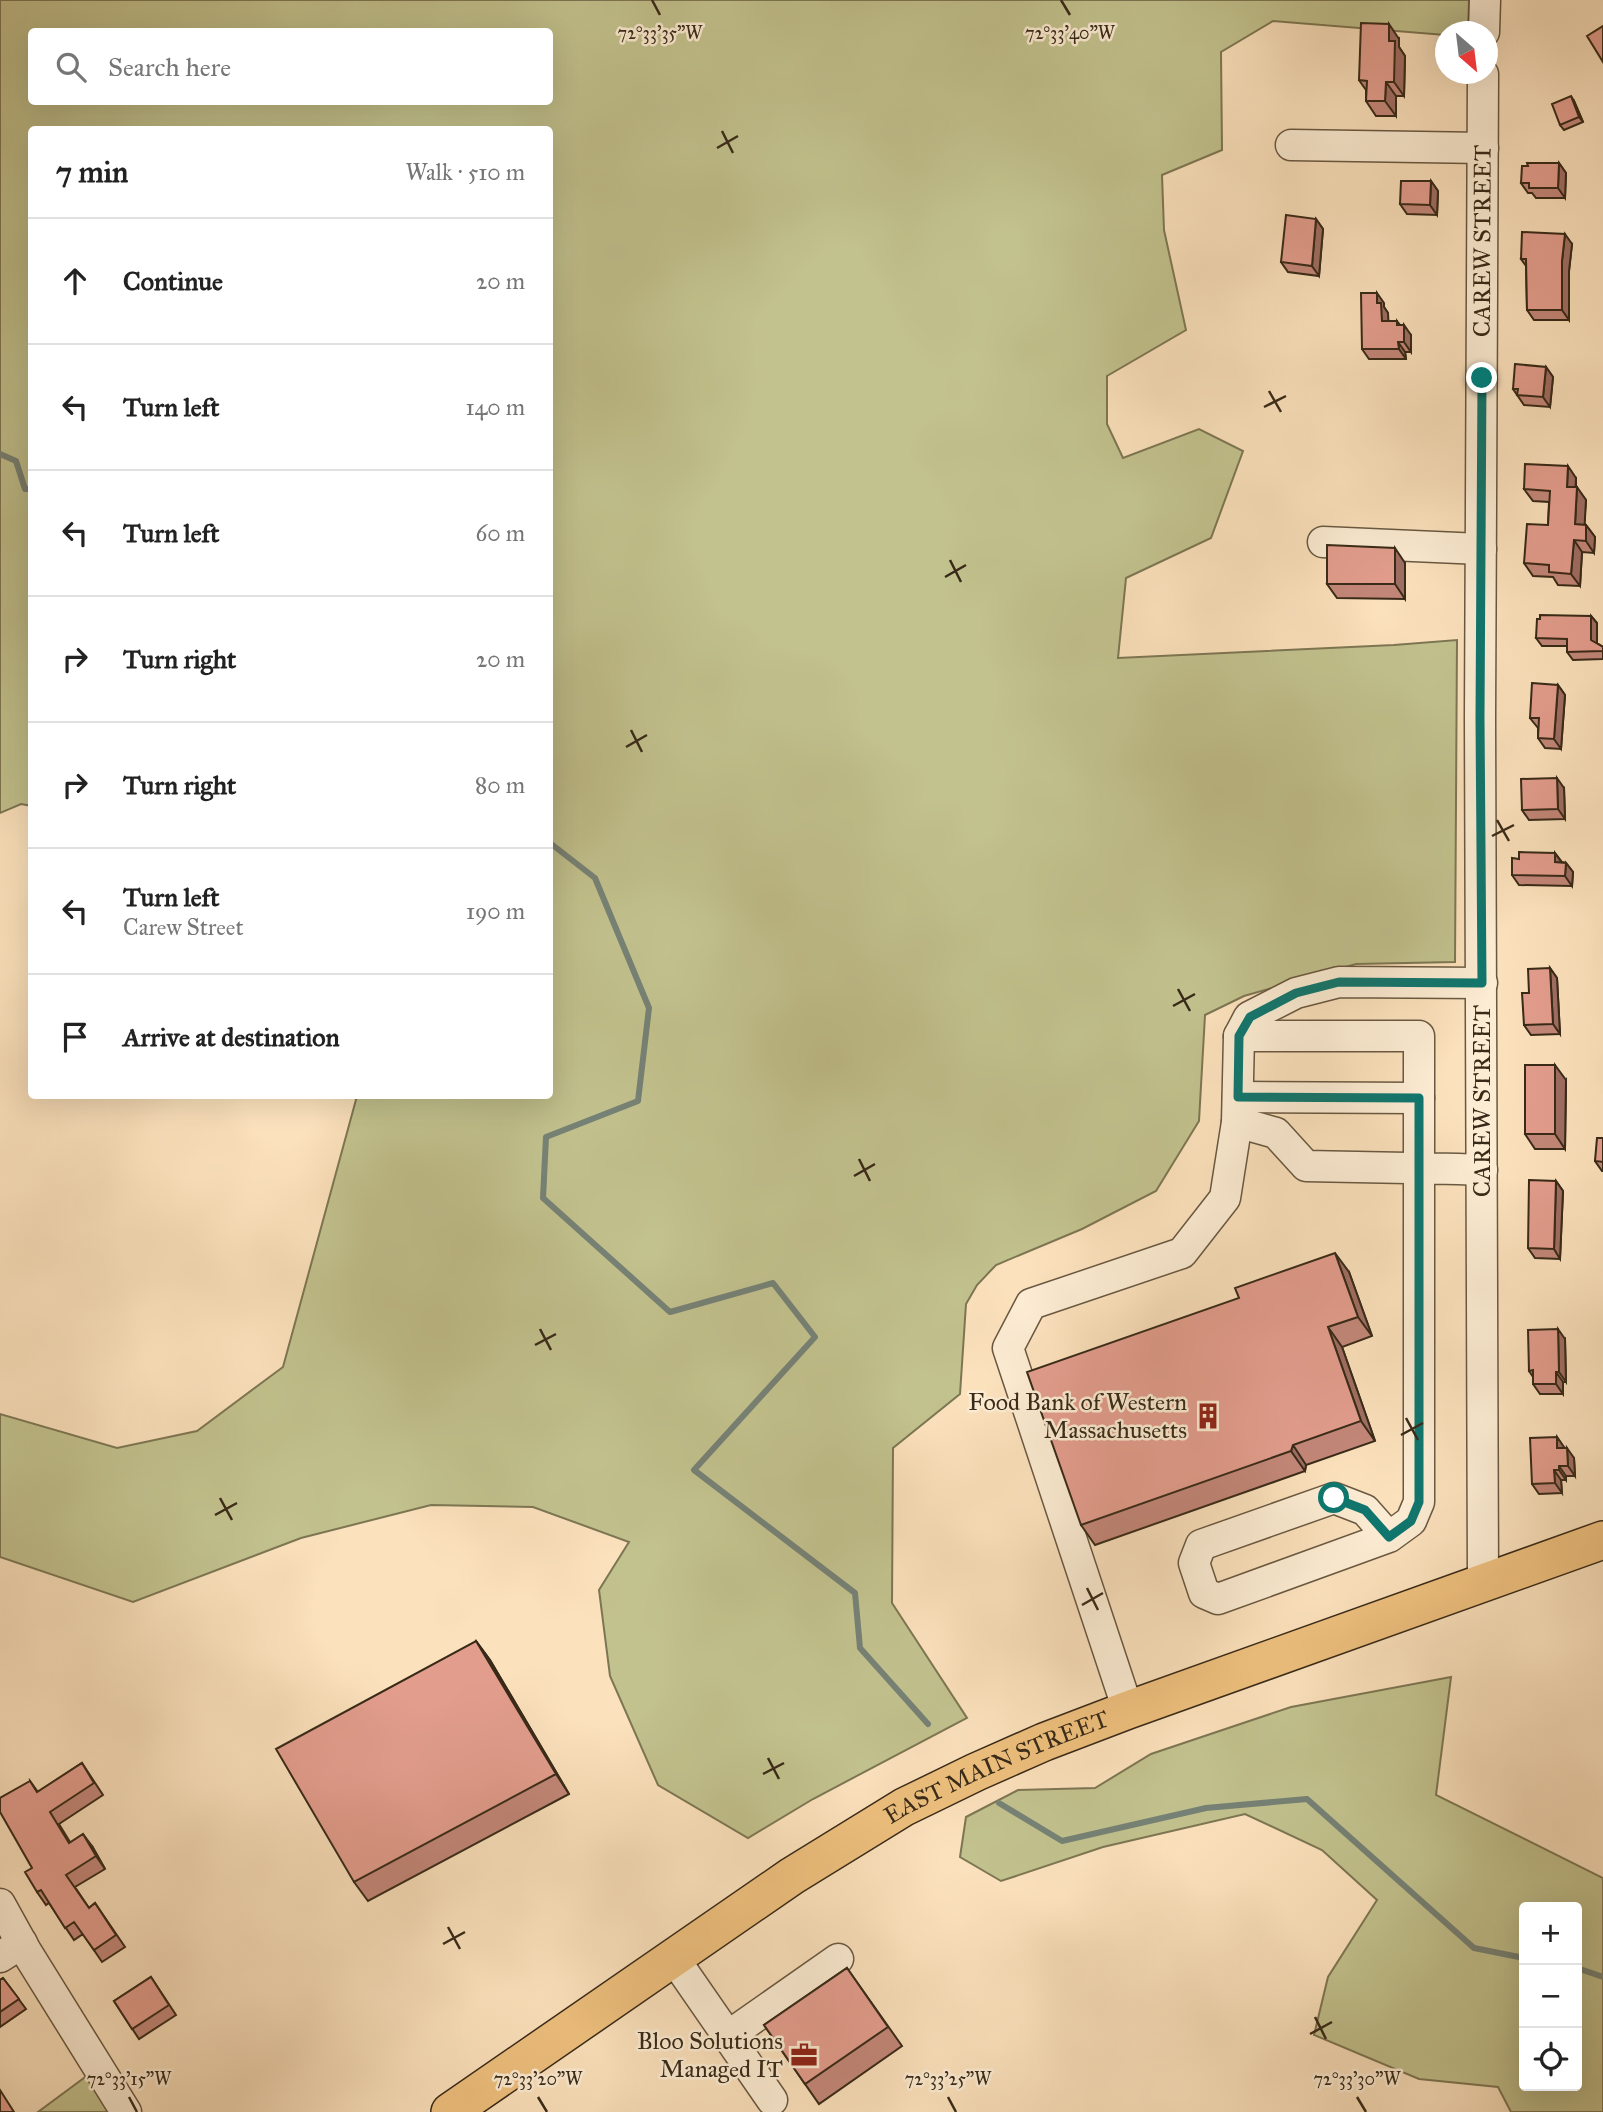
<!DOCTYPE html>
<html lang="en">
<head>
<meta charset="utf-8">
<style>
  :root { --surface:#fff; --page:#f6f6f6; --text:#222; --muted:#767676; --line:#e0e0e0 }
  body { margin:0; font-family:"IM FELL Great Primer",serif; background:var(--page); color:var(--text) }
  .controls { position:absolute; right:21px; bottom:21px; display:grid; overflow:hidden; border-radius:7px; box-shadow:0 7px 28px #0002 }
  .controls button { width:63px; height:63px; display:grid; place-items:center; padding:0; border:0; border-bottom:2px solid var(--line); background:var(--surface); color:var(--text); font:35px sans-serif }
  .compass { position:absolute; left:1435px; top:21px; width:63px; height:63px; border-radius:50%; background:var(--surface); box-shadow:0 7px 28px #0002; rotate:152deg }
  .stop { position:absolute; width:21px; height:21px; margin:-16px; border:5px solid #0f766e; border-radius:50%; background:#fff }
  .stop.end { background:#0f766e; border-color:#fff; box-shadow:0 2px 7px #0008 }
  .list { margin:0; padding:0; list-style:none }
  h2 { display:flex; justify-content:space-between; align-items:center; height:91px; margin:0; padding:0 28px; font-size:30px }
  h2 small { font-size:23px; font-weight:400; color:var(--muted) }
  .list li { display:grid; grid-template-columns:46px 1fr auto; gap:21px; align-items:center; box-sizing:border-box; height:126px; padding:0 28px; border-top:2px solid var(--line) }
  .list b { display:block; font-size:26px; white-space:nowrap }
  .list p { margin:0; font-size:23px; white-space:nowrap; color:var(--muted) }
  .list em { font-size:23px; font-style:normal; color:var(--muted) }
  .icon { flex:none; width:38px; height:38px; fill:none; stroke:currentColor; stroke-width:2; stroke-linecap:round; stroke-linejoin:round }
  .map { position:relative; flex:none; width:1603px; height:2112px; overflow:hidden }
  .search { position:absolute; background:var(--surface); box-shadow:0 7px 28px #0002; left:28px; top:28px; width:525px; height:77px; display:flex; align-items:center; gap:18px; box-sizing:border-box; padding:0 24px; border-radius:7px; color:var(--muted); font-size:26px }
  .panel { position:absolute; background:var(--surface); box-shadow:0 7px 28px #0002; left:28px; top:126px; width:525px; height:973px; border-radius:7px }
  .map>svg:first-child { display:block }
</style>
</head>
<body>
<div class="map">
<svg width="1603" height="2112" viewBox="0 0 1603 2112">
  <rect width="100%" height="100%" fill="#fbe1bc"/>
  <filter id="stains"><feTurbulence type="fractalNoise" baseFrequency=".00286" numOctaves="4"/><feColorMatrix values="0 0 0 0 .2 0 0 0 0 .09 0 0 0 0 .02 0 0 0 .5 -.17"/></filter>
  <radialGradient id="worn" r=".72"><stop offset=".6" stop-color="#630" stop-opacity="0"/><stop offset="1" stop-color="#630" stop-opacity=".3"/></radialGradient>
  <path fill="#c2c28e" stroke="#7d7653" stroke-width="2" fill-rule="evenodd" d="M0,0H1469L1468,31L1446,32L1445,35L1273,21L1221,52L1222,150L1162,175L1164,230L1186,330L1107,376V424L1123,458L1199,429L1243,451L1211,538L1126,578L1118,658L1394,645L1457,640L1455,962L1356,964L1244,996L1205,1015L1199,1121L1156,1191L1082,1229L996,1265L977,1285L966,1304L960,1394L893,1448L892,1603L967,1718L813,1799L748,1838L658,1785L610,1676L599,1590L629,1542L533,1507L431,1505L301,1538L133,1602L0,1557V1414L117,1448L197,1431L283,1367L357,1096H550V130H32V806L21,804L0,813ZM32,32H550V102H32Z
    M1451,1677L1436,1795L1603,1878V2112H1511L1498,2087L1419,2079L1314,2035L1328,1977L1377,1900L1322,1850L1245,1814L1103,1847L1001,1881L960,1857L966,1817L1018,1790L1095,1788L1151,1754L1291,1707ZM1577,1907V2086H1524V1907Z
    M88,2075L109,2112H38Z"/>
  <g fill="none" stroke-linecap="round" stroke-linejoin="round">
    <path stroke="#768276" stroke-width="6" d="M0,454L16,461L25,489H32
      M550,843L595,878L649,1008L638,1101L546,1137L543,1198L670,1312L773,1283L815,1337L694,1470L855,1593L860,1648L928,1724
      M999,1803L1062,1841L1206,1808L1307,1799L1474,1948L1524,1958
      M1577,1968L1603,1977"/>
    <g stroke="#695841" stroke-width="33">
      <g id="minor">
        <path d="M1484,32L1485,0"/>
        <path d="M1291,145L1483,148"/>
        <path d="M1323,542L1481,549"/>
        <path d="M1239,1036L1249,1017L1296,993L1339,982L1482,983"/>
        <path d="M1238,1097L1419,1098"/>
        <path d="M1389,1537L1365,1510L1334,1498L1201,1545L1194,1563L1204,1593L1218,1599L1389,1537L1411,1521L1419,1502V1036H1239L1237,1122L1276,1133L1306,1166L1458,1169L1482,1170"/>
        <path id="s1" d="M1483,1583L1480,718L1483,74"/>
        <path d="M1128,1710L1008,1348L1031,1304L1182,1253L1225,1198L1237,1122"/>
        <path d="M0,1904L26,1951L126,2112"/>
        <path d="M0,1957L22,1943"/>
        <path d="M673,1957L772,2100"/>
        <path d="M728,2036L838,1959"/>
      </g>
    </g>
    <g stroke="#382a18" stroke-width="40">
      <g id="major">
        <path id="s2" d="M450,2112L792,1876L904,1807L976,1772L1044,1742L1128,1710L1603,1540"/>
      </g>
    </g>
    <use href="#minor" stroke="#fcecd3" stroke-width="30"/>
    <use href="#major" stroke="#eec07e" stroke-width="37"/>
  </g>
  <path fill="#c38779" stroke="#382a18" stroke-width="2" d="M1399,39V47L1405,56L1404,96H1396V116H1376L1366,101V90L1359,80Z
    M1574,101L1583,122L1564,130L1560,125Z
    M1559,163L1566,173L1565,198H1536L1532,193H1528L1521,183Z
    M1431,181L1438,191L1437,215L1407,214L1400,204Z
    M1316,219L1323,229L1319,276L1288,272L1281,262Z
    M1572,244L1569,271V320H1534L1527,310L1526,266L1521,259Z
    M1384,303V307L1388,313V321L1400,325L1411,335V352H1405L1406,359H1369L1362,349Z
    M1546,367L1553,377L1550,407L1524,405L1513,389Z
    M1576,478V487L1586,500L1584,525H1586L1595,537L1594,553L1582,552L1580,586L1558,585L1553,577L1533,576L1524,563L1548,525L1549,502L1533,501L1524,489Z
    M1405,563V599L1337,598L1327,584Z
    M1591,616L1597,623V643L1603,647V659L1573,660L1567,652V646H1542L1536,638Z
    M1558,685L1565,695L1561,749L1545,748L1538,738V728L1530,718Z
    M1564,788L1565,819L1529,820L1522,810Z
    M1555,853L1562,862L1566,863L1573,872L1572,886L1519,885L1512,875L1519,859Z
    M1550,968L1557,978L1560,1034L1531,1035L1524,1025L1529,993Z
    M1566,1080L1565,1149H1535L1525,1134Z
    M1603,1138V1171H1602L1595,1161Z
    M1556,1181L1563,1191L1560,1259L1535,1258L1528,1248Z
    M1349,1272L1372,1336L1342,1347L1375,1441L1306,1465L1305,1471L1095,1545L1081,1525Z
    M1565,1339L1566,1382H1563V1394H1540L1533,1384V1377L1529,1371Z
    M1557,1437L1564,1448L1574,1458L1575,1476H1566V1480H1561L1562,1493L1539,1494L1532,1484Z
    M476,1641L490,1660L569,1794L368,1901L354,1882Z
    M82,1763L103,1795L59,1824L70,1842L92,1846L105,1869L75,1887L89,1908L95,1903L125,1947L102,1962L83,1934L74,1940L49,1903L46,1905L37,1892L30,1781L38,1792Z
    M847,1968L902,2046L819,2104L764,2025Z
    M151,1977L176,2015L139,2039L114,2001Z
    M3,1978L26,2009L0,2027V1980Z"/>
  <path fill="#9f6e63" stroke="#382a18" stroke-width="2" d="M1389,24L1399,39V47L1405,56L1404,96L1394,82L1389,41Z
    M1386,82L1396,96V116L1385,101Z
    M1571,96L1574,101L1583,122L1579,117Z
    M1559,163L1566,173L1565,198L1558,188Z
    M1431,181L1438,191L1437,215L1430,205Z
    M1316,219L1323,229L1319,276L1312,266Z
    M1565,234L1572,244L1569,271V320L1562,310V261Z
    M1377,293L1384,303V307L1388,313L1389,331L1382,321L1377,303Z
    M1397,321L1404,330V325L1411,335V352L1404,342L1397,325Z
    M1398,342L1405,352L1406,359L1399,349Z
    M1546,367L1553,377L1550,407L1543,397Z
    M1568,466L1576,478L1575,499L1567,487Z
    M1577,487L1586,500L1584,536L1575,524Z
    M1586,525L1595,537L1594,553L1586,541Z
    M1574,540L1582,552L1580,586L1571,574Z
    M1395,548L1405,563V599L1395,584Z
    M1591,616L1597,623V648L1591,640Z
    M1558,685L1565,695L1561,749L1554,739Z
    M1557,778L1564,788L1565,819L1558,809Z
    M1555,853L1562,863L1555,862Z
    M1566,863L1573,872L1572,886L1565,876Z
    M1550,968L1557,978L1560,1034L1553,1024Z
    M1555,1065L1566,1080L1565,1149L1555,1134Z
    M1556,1181L1563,1191L1560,1259L1554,1249Z
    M1335,1253L1349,1272L1372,1336L1358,1317Z
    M1328,1327L1342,1347L1375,1441L1361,1421Z
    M1558,1329L1565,1339L1566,1382L1559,1372Z
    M1556,1372L1563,1382V1394L1556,1384Z
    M1557,1437L1564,1447V1458L1557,1448Z
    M1293,1445L1306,1465L1305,1471L1291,1451Z
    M1567,1448L1574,1458L1575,1476L1568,1466Z
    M1559,1466L1566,1476V1480L1559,1470Z
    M1554,1470L1561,1480L1562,1493L1555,1483Z
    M476,1641L490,1660L569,1794L556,1774Z
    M83,1834L92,1846L105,1869L96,1856Z"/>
  <path fill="#e39d8d" stroke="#382a18" stroke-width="2" d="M1361,23L1389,24V41H1395L1394,82H1386L1385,101H1366L1367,81L1359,80Z
    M1603,26V62L1587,36Z
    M1571,96L1579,117L1560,125L1552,104Z
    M1527,163H1559L1558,188H1529V183H1521L1522,166H1528Z
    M1401,181H1431L1430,205L1400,204Z
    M1286,215L1316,219L1312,266L1281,262Z
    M1522,232L1565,234L1562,261V310H1527L1526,259H1521Z
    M1361,293H1377V303H1381L1382,321H1397V325H1404V342H1398L1399,349H1362Z
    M1515,364L1546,367L1543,397L1517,395L1518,389H1513Z
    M1525,464L1568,466L1567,487H1577L1575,524L1586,525V541L1574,540L1571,574L1549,572V565L1524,563L1527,524L1548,525L1550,491L1524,489Z
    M1327,545L1395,548V584H1327Z
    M1540,615L1591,616V640L1603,647V651L1567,652V639L1536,638L1537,619H1540Z
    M1532,683L1558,685L1554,739L1538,738L1539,718H1530Z
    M1557,778L1558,809L1522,810L1521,779Z
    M1519,852L1555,853V862L1566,863L1565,876L1512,875V858L1519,859Z
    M1550,968L1553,1024L1524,1025L1522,993H1529L1528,969Z
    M1525,1065H1555V1134H1525Z
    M1597,1138H1603V1162L1595,1161Z
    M1529,1180L1556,1181L1554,1249L1528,1248Z
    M1335,1253L1358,1317L1328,1327L1361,1421L1293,1445L1291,1451L1081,1525L1027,1372L1239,1298L1235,1288Z
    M1558,1329L1559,1372H1556V1384H1533V1370L1529,1371L1528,1330Z
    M1557,1437V1448H1567L1568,1466H1559V1470H1554L1555,1483L1532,1484L1530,1438Z
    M476,1641L556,1774L354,1882L276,1749Z
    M82,1763L94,1783L50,1812L69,1843L83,1834L96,1856L66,1875L89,1908L95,1903L116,1935L94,1950L74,1922L65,1928L41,1890L37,1892L25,1872L32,1868L0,1812V1798L30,1781L37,1792Z
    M847,1968L888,2027L805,2084L764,2025Z
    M151,1977L169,2005L132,2029L114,2001Z
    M3,1978L19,1999L0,2012V1980Z
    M0,2090L14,2112H0Z"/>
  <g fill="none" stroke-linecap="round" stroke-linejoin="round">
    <path stroke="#0f766e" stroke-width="9" d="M1334,1498L1365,1510L1389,1537L1411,1521L1419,1502V1098L1238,1097L1239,1036L1250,1017L1296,993L1339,982L1482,983L1480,718L1482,378"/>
  </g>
  <path fill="none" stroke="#382a18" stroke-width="2.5" d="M652,0L660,15M1061,0L1070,15M722,131L733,153M717,148L738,136M1269,391L1281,412M1264,407L1286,396M950,560L961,582M945,577L966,565M631,730L642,752M626,747L647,735M1497,820L1509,841M1492,836L1514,825M1178,989L1190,1011M1173,1006L1195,994M859,1159L870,1181M854,1176L875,1164M540,1329L551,1350M535,1345L556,1334M1406,1418L1418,1440M1401,1435L1423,1423M220,1498L232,1520M215,1515L237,1503M1087,1588L1098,1610M1082,1605L1103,1593M768,1758L779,1779M763,1774L784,1763M448,1927L460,1949M443,1944L465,1932M1315,2017L1326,2039M1310,2034L1332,2022M129,2097L137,2112M538,2097L547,2112M948,2097L956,2112M1357,2097L1366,2112"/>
  <defs>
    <g id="building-bare" transform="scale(2.1)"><path d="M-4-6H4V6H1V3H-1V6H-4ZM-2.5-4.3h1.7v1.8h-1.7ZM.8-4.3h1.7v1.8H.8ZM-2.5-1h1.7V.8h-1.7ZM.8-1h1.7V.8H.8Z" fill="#8f2418" stroke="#fcecd3" stroke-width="2.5" paint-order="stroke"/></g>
    <g id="office-bare" transform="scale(2.1)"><path d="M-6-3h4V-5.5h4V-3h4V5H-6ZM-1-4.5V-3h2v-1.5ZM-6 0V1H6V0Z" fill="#8f2418" stroke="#fcecd3" stroke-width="2.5" paint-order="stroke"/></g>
  </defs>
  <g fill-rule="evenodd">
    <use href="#building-bare" x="1208" y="1416"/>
    <use href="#office-bare" x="804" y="2055"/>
  </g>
  <g text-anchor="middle" stroke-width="5" stroke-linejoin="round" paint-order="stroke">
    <g font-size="24" fill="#382a18" stroke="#fcecd3">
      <text dy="8" stroke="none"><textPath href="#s1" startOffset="1342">CAREW STREET</textPath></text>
      <text transform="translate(1482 1101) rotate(-90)" y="8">CAREW STREET</text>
      <text dy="8" stroke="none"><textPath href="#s2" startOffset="648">EAST MAIN STREET</textPath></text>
    </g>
    <g font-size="24" fill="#382a18" stroke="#fcecd3" text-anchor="end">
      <text x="1187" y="1410">Food Bank of Western<tspan x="1187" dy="28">Massachusetts</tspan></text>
      <text x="783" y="2049">Bloo Solutions<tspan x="783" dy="28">Managed IT</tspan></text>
    </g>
  </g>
  <g font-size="18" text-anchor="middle" fill="#382a18" stroke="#fcecd3" stroke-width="5" stroke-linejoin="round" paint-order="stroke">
    <text x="1070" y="39">72°33'40"W</text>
    <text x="660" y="39">72°33'35"W</text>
    <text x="129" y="2085">72°33'15"W</text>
    <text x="538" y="2085">72°33'20"W</text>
    <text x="948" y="2085">72°33'25"W</text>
    <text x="1357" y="2085">72°33'30"W</text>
  </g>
  <rect width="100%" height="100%" filter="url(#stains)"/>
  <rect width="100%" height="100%" fill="url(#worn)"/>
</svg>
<div class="controls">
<button>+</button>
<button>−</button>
<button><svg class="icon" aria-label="locate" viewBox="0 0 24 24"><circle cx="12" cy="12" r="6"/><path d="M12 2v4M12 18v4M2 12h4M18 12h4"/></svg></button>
</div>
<svg class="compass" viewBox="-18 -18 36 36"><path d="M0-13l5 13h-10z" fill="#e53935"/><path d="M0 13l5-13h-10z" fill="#767676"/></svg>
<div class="stop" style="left:1334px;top:1498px"></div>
<div class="stop end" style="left:1482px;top:378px"></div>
<div class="search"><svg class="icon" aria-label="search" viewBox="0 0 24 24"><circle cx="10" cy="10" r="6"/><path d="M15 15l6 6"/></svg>Search here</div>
<section class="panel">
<h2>7 min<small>Walk · 510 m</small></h2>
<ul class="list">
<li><svg class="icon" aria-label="ahead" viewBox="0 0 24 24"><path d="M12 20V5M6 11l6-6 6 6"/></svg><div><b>Continue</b></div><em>20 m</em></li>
<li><svg class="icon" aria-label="left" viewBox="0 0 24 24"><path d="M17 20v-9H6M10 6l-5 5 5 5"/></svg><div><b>Turn left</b></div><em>140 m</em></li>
<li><svg class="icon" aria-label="left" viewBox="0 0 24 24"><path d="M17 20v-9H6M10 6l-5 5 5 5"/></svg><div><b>Turn left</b></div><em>60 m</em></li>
<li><svg class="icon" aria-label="right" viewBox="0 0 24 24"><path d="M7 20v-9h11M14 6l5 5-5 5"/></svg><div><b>Turn right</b></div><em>20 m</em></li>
<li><svg class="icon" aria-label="right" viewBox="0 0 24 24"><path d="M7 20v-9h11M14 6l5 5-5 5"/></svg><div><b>Turn right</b></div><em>80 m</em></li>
<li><svg class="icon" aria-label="left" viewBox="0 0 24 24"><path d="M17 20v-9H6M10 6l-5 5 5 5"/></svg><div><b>Turn left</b><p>Carew Street</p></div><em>190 m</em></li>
<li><svg class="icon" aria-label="arrive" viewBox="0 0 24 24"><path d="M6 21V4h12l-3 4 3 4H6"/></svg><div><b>Arrive at destination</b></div></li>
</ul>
</section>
</div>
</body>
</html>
